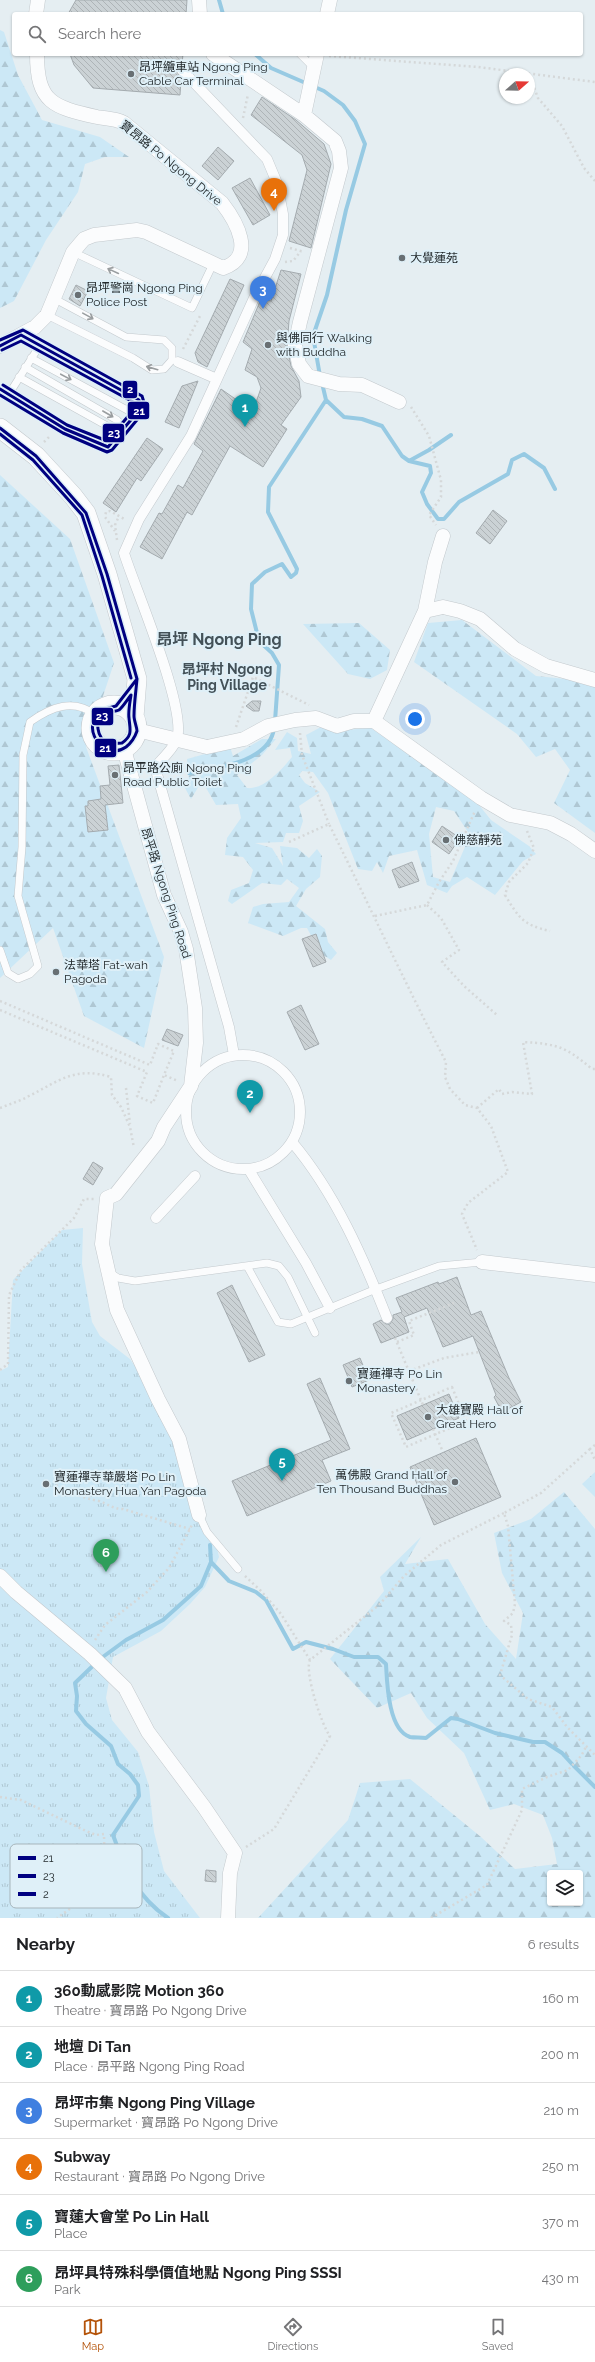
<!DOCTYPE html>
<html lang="en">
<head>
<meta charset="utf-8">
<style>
  :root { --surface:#fff; --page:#f2f2f2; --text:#202124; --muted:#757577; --line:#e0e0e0; --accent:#b45309 }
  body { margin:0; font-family:Raleway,"Noto Sans TC",sans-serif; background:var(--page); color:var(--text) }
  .controls { position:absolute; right:12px; bottom:12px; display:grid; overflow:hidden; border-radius:4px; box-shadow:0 1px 3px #0004 }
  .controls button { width:36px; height:36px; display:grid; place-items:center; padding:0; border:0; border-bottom:1px solid var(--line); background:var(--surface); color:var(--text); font:20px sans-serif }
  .compass { position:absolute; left:499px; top:68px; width:36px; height:36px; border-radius:50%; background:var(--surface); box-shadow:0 1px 3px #0004; rotate:70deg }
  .you { position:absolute; left:415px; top:719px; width:14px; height:14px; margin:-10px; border:3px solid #fff; border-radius:50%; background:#1a73e8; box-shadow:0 0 0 6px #1a73e833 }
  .badge { display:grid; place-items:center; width:26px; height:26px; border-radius:50%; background:var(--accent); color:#fff; font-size:13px; font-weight:700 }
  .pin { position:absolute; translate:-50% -33px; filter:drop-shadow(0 1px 2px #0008) }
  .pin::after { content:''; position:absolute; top:21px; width:14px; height:12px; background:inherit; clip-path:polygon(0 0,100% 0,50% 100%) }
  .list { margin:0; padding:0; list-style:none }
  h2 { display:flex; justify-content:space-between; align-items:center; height:52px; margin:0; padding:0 16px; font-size:17px }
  h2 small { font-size:13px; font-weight:400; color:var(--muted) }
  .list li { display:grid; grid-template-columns:26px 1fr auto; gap:12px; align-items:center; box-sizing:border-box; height:56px; padding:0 16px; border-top:1px solid var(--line) }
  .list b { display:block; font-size:15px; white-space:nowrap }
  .list p { margin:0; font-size:13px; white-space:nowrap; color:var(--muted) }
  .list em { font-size:13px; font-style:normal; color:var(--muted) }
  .icon { flex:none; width:22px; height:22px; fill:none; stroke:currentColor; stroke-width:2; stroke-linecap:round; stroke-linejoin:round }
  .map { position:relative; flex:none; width:595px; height:1918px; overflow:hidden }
  .search { position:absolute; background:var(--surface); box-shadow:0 1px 3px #0004; left:12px; right:12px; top:12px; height:44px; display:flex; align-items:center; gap:10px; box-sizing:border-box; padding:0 14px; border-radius:4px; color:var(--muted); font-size:15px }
  .sheet { height:388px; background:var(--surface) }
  nav { display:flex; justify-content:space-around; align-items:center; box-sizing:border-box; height:56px; border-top:1px solid var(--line); background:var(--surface); font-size:11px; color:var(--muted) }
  nav a { display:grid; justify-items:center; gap:2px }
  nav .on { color:var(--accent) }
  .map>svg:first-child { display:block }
</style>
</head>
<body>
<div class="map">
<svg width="595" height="1918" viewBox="0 0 595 1918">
  <defs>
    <pattern id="grass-tufts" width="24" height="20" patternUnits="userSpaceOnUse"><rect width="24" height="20" fill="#cce8f6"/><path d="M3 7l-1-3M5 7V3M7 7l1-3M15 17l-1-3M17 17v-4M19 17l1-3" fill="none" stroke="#afc7d3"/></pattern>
    <pattern id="forest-firs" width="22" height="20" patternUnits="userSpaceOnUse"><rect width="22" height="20" fill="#cce8f6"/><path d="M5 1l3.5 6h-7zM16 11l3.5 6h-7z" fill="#afc7d3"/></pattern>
    <pattern id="building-back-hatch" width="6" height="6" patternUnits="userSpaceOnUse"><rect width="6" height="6" fill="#cbd2d5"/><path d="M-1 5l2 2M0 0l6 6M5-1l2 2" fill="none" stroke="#aeb4b7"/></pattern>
  </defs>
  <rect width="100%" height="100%" fill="#e5eef2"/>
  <path fill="url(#grass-tufts)" d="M83,1228L82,1264L92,1322L100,1336L130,1359L167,1413L194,1506L215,1539L219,1557L205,1587L190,1604L161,1631L113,1657L106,1698L112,1720L138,1752L149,1786L154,1832L164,1871L200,1918H0V1371L8,1367L13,1280L62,1230Z"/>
  <path fill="url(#forest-firs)" fill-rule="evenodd" d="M0,30L4,32L18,75L42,120L100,137L129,157H105L85,164L78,192L46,240L14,301L0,308Z
    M0,475L70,539L114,663L86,747L164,957L144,1048L84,1016L53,928L0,978Z
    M462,620L536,676L595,682V833L554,803L570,770L555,749L536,757L517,734L414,662L428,623Z
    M359,623L390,650L387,670L370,679L348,674L303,624Z
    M321,727L330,731L371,728L415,759L436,770L453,768L464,791L471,795L491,820L529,846L536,854L523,861L495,895L467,877L452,886L447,893L427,885L417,850L389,856L383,873L377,862L372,871L358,869L328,793L313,772L302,771L299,775L305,783L320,792L299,806L303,821L299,833H286L283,842L255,843L272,848L283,866L280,846L297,848L309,858L317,849L322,856L320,877L306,889L296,906L325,929L328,942L337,953L331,960L320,953L307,928H301L283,936L248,923L253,907L263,904L289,902L299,888L287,879L281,885L262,883L232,904L228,901L231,890L249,883L253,870L243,857L225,855L227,838L241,818L238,804L216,805L202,781L191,799L185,788L189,781L187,759L230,747L233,756L262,739H276L262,755L237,775L247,788C264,790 282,769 292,757L290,748L275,750L287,732L297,738L298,751L311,754L306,735ZM436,807L454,811L470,835L450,882L433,877L429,834Z
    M595,1472V1497L582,1484Z
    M564,1492L595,1529V1918H258L348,1820L360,1783L410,1779L481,1837L515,1869L557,1864L552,1838L543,1815L514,1804L490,1810L464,1753L427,1718L411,1693L377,1708L330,1659L384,1591L380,1577L421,1537L405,1564L448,1559L485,1624L516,1659L523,1613L502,1573L494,1533L531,1519ZM550,1873H580V1903H550Z"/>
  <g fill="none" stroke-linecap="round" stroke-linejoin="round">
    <path stroke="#97cae3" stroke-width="4" d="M219,0L223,14
      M255,54L271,68L324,91L343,105L355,121L365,144L346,210L327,295L313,336L320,376
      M326,400L344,417L362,419L382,426L402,456L409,461L430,466L431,473L422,492L427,504L438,519H444L459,502L508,474L512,460L524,454L544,468L555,489
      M409,461L429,450L451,435
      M275,721L279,665L272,653L259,641L251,609L252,584L265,572L282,564L291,577L296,573L297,569L268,512L269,487L326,400L322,383
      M189,773C217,768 270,762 274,728
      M211,1562L229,1581L256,1592L266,1600L293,1649L306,1642L333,1649L354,1657H378L386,1664C387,1682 388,1730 410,1737C415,1738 421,1737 426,1738L451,1718L458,1719L495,1733L533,1742H545L562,1753L572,1764
      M574,1766L595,1787
      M168,1918C137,1897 125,1869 113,1835L139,1796L138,1785L130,1774L118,1764L111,1746L86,1724L76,1711L77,1696L75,1683L100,1659L126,1640L163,1620L201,1586L211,1562L210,1545"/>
  </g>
  <path fill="url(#building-back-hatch)" stroke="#a4abaf" d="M76,0H187L186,14H68Z
    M70,54H183L182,64L176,69L181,79L180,95L93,88L74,65Z
    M262,97L296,120L324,144L331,164L311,248L289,241L307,170L302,155L251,115Z
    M218,147L234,161L218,180L202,166Z
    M250,178L270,215L253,225L232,188Z
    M281,270L301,274L289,321L287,346L291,366L299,381L301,397L281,425L287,429L263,467L230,446L192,515L187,512L162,559L140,547L159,513L162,514L178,485L183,488L203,451L194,444L221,389L244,405L245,402L254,408L261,388L257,377L245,370L252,349L243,342L261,299L271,301Z
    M230,279L244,285L207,367L198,362L195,353Z
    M76,285L88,291L80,306L69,299Z
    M198,381L179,428L165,422L182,386Z
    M147,438L163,449L141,481L137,478L116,512L103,503Z
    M493,510L507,521L490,544L476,533Z
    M252,701H261L259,711H253L246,706Z
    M119,765L123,803L105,805L108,830L88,832L85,806H88V801L101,799L100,786L110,785L108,766Z
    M442,826L460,838L449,854L432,842Z
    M412,862L419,881L399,888L392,870Z
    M316,934L326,962L313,967L302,939Z
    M301,1005L319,1044L305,1050L287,1012Z
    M167,1029L183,1035L178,1046L162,1040Z
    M93,1162L103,1168L93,1185L83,1179Z
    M457,1277L471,1315L481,1311L509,1378L521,1402L502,1412L494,1397L496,1395L473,1336L443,1347L427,1308L404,1317L409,1332L381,1343L373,1324L381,1320L386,1324H390L393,1319V1315L402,1312L396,1298L438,1282L439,1284Z
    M232,1285L265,1355L249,1362L217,1293Z
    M360,1358L369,1380L352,1387L343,1365Z
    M320,1378L350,1449L322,1460L331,1481L247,1516L232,1481L331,1440L307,1384Z
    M449,1394L459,1418L407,1440L397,1416Z
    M476,1438L501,1497L434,1525L410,1467Z
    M206,1870L216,1871V1882L205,1881Z"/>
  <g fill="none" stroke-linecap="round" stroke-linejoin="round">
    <g stroke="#c3c9cd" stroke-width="8">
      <path id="service" d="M300,54L314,68
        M73,252L192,308L213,264
        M47,315L133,358L152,370L164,369L172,360V348L164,340L126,337L53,298
        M31,358L129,411L134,417
        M25,367L117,420L124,428
        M19,377L109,427L116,437
        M0,389L65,429L108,447L141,408L139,400L21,335
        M9,394L40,345
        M0,950L8,973L18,979L30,974L38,966L18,896L22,847L23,755L30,722C51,707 73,698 96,715
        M247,1266L278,1322L291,1324L376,1289L439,1266L482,1262
        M109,1272L118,1278L135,1281L267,1263L279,1266L288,1277L315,1333
        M199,1515L207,1532L238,1569"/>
    </g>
    <g stroke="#c3c9cd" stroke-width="11">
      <path id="pedestrian" d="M182,70L267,159L277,183L283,214V235L275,259L254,298L191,436L139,519L124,553C134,586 190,715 176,741C172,750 162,759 155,767L229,1027L234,1055
        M178,362L217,379
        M186 1112a57 57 0 1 1 114 0a57 57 0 1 1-114 0Z
        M292,1142C335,1193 363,1257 387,1318
        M249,1170L306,1263L330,1308
        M156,1218L195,1176"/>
    </g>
    <g stroke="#c3c9cd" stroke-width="15">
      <path id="minor" d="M199,0L200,14
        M36,14L38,0
        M327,14L330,0
        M213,54L304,115L335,141L339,151L341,168L300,322L295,345L299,364L308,376L339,384L362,385L399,402
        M304,115L317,54
        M0,346L35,327L47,315L73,252L84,239L94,235L137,230L146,232L223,268C257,257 236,221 222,203L124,123C114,118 107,119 97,117C53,107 37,103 37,54
        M425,611L435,562L443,536
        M595,680L546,666L515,649L480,619L460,611L443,607L425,611L374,721L481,798L510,815L550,823L571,834L595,851
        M137,730L207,747L244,739L268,726L295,720L316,718L337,726L354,721H374
        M124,749L164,895L181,932L186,949L195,1008L196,1043L191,1086L164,1127L158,1141L116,1194L107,1198L102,1244L117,1310L158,1399L179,1439L199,1515
        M482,1262L595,1275
        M0,1576L16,1592L90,1654L125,1688L148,1732L204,1807L235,1853L230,1873L228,1918"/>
    </g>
    <g stroke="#c3c9cd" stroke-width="20">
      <path id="secondary" d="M0,428L36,456L73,496L86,513L107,574L137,679L134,717
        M91 728a23 23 0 1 1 46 0a23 23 0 1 1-46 0Z"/>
    </g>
    <path stroke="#d5d8d9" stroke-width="2.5" stroke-dasharray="2 3" stroke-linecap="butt" d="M329,56L478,67L595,82
      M529,74L538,98L562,126L584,168L595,181
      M243,118L248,94
      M290,248L304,252
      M285,262L293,261L301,251
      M183,349L200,316
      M411,407L429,436L441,480V497L429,515L436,525
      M44,442L50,436
      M115,531L105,517L106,512L110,511L126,520
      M117,540L115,525L119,516
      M236,727L253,677L309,705
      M300,733L302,755L329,824
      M527,831L534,848L528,863L509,882L505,895C519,918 523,925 550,931
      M289,842L329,824C368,903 405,983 446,1062L445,1077L450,1089L465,1105L477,1108L491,1126L508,1172L468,1203L462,1214L477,1250
      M427,905L441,918L459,950L442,962L464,986L497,1015
      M375,916L427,905L439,882L453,861L475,811
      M0,1001L150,1065L158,1044L174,1051L164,1075L178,1081
      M0,1010L147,1072L137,1096L153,1103L164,1075
      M126,1088L130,1124
      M0,1108C10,1104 20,1101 29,1096C59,1081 75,1066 111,1077L112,1095L121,1107L130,1127L134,1148
      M477,1108L499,1089L502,1094L512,1092L532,1094L523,1042C558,1044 566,1047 592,1069H595
      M395,1338L423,1405
      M397,1342L414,1335L409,1321L454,1303
      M0,1370L8,1364L9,1295L21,1270L74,1218L84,1199H94
      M409,1371L444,1358L479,1352
      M452,1387L466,1421L406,1447L391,1413Z
      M433,1429L443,1452
      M595,1445L590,1449L595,1460
      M590,1449L541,1493L504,1513L508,1526L515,1604L513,1613L504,1621L511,1625L512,1635L500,1675L528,1699L552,1707L567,1727L595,1755
      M56,1485C71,1493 83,1498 99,1501C108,1504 113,1509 123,1509L190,1529
      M245,1576L261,1591L281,1614L310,1660
      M95,1640L105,1625L147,1592L169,1568L192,1525
      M0,1797L21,1800L86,1831L96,1835L104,1834L105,1884L57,1918
      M246,1847L274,1829L330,1736C322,1726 304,1672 310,1660L379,1605L404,1576L441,1545L504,1513
      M431,1918L487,1885L522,1810V1789L547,1777L568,1770L581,1756L586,1747"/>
    <use href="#service" stroke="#fbfcfd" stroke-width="7"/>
    <use href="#pedestrian" stroke="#fbfcfd" stroke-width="10"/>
    <use href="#minor" stroke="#fbfcfd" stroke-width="14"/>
    <use href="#secondary" stroke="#fbfcfd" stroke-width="19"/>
    <g stroke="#dff0f8" stroke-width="6">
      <path id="bus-1" d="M0,346L21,335L139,400L141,408L108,447L65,429L0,389
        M0,428L36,456L86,513L107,574L137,679
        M137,679C136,691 134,704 134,716C134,721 137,727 137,731C135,737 131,743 126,747C100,765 71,714 116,706Z"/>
    </g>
    <g stroke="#dff0f8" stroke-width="6">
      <path id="bus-2" d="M2,350L21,341L135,403L136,407L107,441L67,425L3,385
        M0,434L33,460L82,515L102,576L131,678
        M131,695C130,702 128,711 129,718C130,730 133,735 122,743L108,744C97,737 93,721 106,713C110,711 115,712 119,710C123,707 127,700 131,695Z"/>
    </g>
    <g stroke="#dff0f8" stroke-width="6">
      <path id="bus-3" d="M0,340L23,330L142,396L146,409L112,450L107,452L63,433L0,395"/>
    </g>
    <use href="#bus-1" stroke="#000080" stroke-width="3"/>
    <use href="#bus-2" stroke="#000080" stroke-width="3"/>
    <use href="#bus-3" stroke="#000080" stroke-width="3"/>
  </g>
  <defs><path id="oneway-shaft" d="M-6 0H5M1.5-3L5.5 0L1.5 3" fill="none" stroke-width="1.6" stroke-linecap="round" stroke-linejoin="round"/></defs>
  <g stroke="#9a9ea0">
    <use href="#oneway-shaft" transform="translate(113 271) rotate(-155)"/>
    <use href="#oneway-shaft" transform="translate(88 316) rotate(29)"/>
    <use href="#oneway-shaft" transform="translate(152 368) rotate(-164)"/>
    <use href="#oneway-shaft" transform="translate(66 377) rotate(28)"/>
    <use href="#oneway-shaft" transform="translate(108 414) rotate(30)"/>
  </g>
  <g fill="#686f73" stroke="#dff0f8" stroke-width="1.5">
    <circle cx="131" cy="74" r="4"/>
    <circle cx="402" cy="258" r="4"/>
    <circle cx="78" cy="295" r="4"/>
    <circle cx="268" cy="345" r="4"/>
    <circle cx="115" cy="775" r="4"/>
    <circle cx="446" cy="840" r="4"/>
    <circle cx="56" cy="972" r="4"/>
    <circle cx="349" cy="1381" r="4"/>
    <circle cx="428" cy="1417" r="4"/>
    <circle cx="455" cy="1482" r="4"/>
    <circle cx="46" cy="1484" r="4"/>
  </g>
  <g text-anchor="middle" stroke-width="4" stroke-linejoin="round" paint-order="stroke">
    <g font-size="12" fill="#242b2e" stroke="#dff0f8" text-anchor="start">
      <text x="139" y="71">昂坪纜車站 Ngong Ping<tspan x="139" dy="14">Cable Car Terminal</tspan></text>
      <text x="410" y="262">大覺蓮苑</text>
      <text x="86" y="292">昂坪警崗 Ngong Ping<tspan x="86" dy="14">Police Post</tspan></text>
      <text x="276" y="342">與佛同行 Walking<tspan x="276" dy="14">with Buddha</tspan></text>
      <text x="123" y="772">昂平路公廁 Ngong Ping<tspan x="123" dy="14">Road Public Toilet</tspan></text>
      <text x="454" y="844">佛慈靜苑</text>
      <text x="64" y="969">法華塔 Fat-wah<tspan x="64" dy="14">Pagoda</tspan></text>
      <text x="357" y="1378">寶蓮禪寺 Po Lin<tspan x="357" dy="14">Monastery</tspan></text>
      <text x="436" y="1414">大雄寶殿 Hall of<tspan x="436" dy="14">Great Hero</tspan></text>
      <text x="447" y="1479" text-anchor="end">萬佛殿 Grand Hall of<tspan x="447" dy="14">Ten Thousand Buddhas</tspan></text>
      <text x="54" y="1481">寶蓮禪寺華嚴塔 Po Lin<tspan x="54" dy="14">Monastery Hua Yan Pagoda</tspan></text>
    </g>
    <g font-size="12" fill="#242b2e" stroke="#dff0f8">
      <text transform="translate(171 163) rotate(39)" y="4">寶昂路 Po Ngong Drive</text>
      <text transform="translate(166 893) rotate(72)" y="4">昂平路 Ngong Ping Road</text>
    </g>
    <g font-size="14" font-weight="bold" fill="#435158" stroke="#dff0f8">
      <text x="227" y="674">昂坪村 Ngong<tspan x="227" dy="16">Ping Village</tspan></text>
    </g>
    <g font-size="16" font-weight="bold" fill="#435158" stroke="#dff0f8">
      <text x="219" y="645">昂坪 Ngong Ping</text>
    </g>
  </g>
  <rect x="10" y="1844" width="132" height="64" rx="6" fill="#dff0f8" stroke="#a7b5bb" stroke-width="1"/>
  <rect x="18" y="1856" width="18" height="4" fill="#000080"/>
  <rect x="18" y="1874" width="18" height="4" fill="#000080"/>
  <rect x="18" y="1892" width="18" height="4" fill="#000080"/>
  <g font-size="11" fill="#242b2e">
    <text x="43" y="1862">21</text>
    <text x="43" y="1880">23</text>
    <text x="43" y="1898">2</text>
  </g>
  <g stroke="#dff0f8" stroke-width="1.5">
    <rect x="122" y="380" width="16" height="19" rx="4" fill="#000080"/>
    <rect x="127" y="401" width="23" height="19" rx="4" fill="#000080"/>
    <rect x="102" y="423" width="23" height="20" rx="4" fill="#000080"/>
    <rect x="91" y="707" width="23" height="19" rx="4" fill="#000080"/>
    <rect x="94" y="738" width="23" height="20" rx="4" fill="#000080"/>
  </g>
  <g font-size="11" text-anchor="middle" font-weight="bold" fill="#fff">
    <text x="130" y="393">2</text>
    <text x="139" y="415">21</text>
    <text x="114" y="437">23</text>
    <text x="102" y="720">23</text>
    <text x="105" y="752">21</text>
  </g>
</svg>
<div class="controls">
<button><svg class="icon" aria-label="layers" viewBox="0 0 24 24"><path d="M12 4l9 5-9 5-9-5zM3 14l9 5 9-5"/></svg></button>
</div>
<svg class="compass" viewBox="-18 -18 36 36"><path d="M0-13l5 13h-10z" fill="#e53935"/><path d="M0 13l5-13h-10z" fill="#757577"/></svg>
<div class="you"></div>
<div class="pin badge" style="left:245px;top:427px;background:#0f9aa8">1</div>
<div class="pin badge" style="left:250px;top:1113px;background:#0f9aa8">2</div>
<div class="pin badge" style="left:263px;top:309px;background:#3f7fe0">3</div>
<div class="pin badge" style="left:274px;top:211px;background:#e8710a">4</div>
<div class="pin badge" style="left:282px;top:1481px;background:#0f9aa8">5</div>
<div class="pin badge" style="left:106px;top:1572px;background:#2e9e5b">6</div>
<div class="search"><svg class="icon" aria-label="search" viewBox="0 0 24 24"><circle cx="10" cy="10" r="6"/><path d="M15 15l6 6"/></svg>Search here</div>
</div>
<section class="sheet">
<h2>Nearby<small>6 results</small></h2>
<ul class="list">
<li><span class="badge" style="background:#0f9aa8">1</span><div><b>360動感影院 Motion 360</b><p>Theatre · 寶昂路 Po Ngong Drive</p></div><em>160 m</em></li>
<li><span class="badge" style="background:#0f9aa8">2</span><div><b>地壇 Di Tan</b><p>Place · 昂平路 Ngong Ping Road</p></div><em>200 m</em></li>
<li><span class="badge" style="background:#3f7fe0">3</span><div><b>昂坪市集 Ngong Ping Village</b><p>Supermarket · 寶昂路 Po Ngong Drive</p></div><em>210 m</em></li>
<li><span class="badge" style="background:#e8710a">4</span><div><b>Subway</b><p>Restaurant · 寶昂路 Po Ngong Drive</p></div><em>250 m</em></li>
<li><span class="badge" style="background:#0f9aa8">5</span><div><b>寶蓮大會堂 Po Lin Hall</b><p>Place</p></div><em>370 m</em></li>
<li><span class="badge" style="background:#2e9e5b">6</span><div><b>昂坪具特殊科學價值地點 Ngong Ping SSSI</b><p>Park</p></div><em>430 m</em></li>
</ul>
</section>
<nav>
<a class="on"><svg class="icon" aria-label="map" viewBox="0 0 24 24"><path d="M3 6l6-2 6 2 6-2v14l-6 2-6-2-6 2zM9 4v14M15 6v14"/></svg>Map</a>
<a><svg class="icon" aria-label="directions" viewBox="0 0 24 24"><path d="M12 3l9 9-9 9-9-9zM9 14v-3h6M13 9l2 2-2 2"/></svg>Directions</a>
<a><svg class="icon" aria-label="saved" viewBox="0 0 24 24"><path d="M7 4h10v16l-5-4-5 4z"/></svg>Saved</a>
</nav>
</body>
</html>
